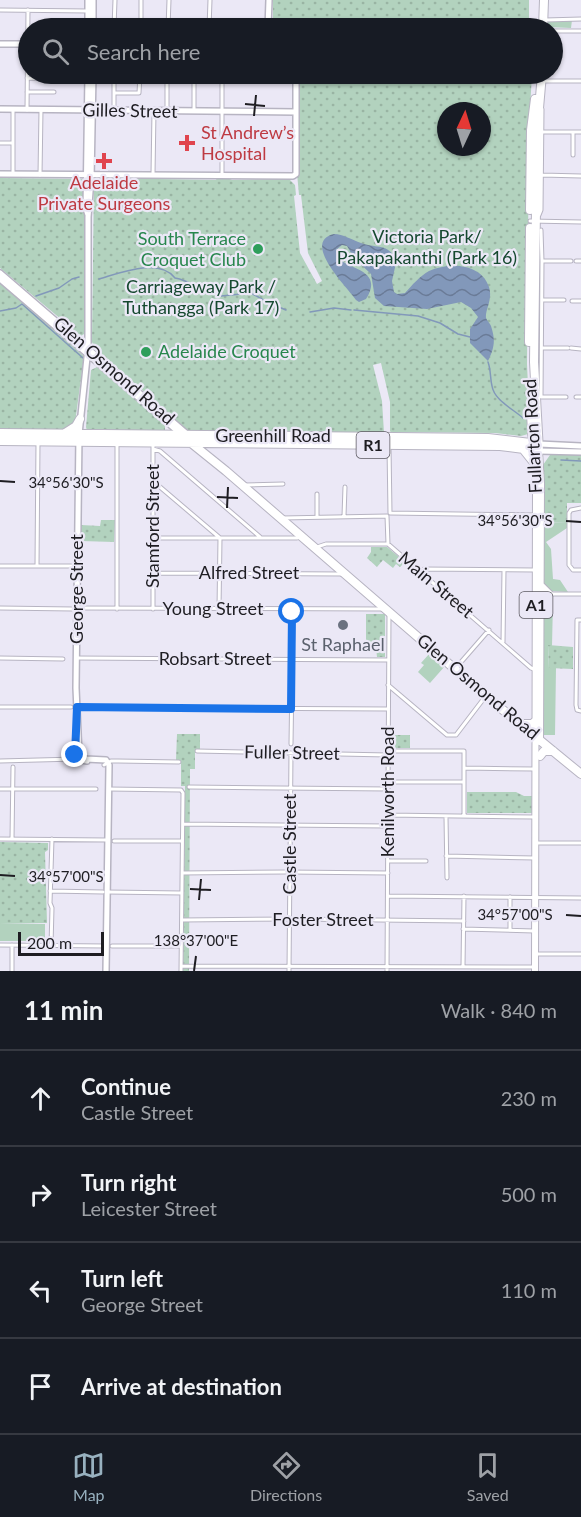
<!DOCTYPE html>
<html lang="en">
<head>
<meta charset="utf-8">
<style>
  :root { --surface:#171b24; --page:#20242c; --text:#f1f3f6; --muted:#9ea1a6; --line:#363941; --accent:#98b1bf }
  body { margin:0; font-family:Lato,sans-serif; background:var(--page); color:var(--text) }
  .compass { position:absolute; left:437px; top:102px; width:54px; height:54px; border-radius:50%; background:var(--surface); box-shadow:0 2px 4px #0004; rotate:4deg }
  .scale { position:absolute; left:18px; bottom:15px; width:86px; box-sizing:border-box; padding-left:6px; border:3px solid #1e1d22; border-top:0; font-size:16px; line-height:21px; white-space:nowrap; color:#1e1d22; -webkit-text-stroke:4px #ebe8f6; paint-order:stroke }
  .stop { position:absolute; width:18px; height:18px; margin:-14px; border:4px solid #1a73e8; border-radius:50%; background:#fff }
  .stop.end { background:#1a73e8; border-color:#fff; box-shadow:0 2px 6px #0008 }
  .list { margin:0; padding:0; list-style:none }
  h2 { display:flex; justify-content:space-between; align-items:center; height:78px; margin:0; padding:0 24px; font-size:26px }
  h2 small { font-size:20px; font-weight:400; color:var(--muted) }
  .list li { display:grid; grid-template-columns:39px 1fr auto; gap:18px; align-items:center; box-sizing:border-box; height:96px; padding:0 24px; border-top:2px solid var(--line) }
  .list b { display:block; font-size:22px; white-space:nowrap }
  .list p { margin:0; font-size:20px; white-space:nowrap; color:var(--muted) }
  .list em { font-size:20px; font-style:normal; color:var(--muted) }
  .icon { flex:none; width:33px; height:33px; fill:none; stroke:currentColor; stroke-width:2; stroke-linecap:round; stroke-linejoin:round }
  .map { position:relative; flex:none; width:581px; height:971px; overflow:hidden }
  .search { position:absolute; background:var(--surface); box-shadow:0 2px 4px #0004; left:18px; right:18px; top:18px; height:66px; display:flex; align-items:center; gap:15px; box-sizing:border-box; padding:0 21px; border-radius:33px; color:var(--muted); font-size:22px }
  .sheet { height:462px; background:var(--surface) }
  nav { display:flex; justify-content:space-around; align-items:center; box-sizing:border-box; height:84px; border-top:2px solid var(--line); background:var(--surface); font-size:16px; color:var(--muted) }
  nav a { display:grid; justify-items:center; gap:3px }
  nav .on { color:var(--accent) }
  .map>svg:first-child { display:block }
</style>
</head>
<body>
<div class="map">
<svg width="581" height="971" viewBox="0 0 581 971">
  <defs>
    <pattern id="park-dots" width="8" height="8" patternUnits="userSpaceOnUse" patternTransform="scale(1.5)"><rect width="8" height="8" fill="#b2d2be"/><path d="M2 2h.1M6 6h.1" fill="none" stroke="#99b4a3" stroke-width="1.8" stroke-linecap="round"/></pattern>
    <pattern id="water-waves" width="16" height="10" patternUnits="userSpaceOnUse" patternTransform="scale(1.5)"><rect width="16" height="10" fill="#8298ba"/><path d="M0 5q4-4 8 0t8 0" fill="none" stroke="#6a7b97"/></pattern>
  </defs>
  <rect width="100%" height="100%" fill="#ebe8f6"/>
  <path fill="#b2d2be" d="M572,20L571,28L547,27V21Z
    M544,522L567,523V528L546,542L551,549L553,579L560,580L568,592L551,591L544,588Z
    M553,601L552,646H548L549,668H556L555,735H544L542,603Z
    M430,653L445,666L430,683L418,672L424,665L421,663Z
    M0,923L45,924V941H0Z"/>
  <path fill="url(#park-dots)" fill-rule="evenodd" d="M273,0H529V28H273Z
    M299,74H532L529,126L527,364L530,430L528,434L521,436L495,433L398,432L392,434L390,431V402L381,363L373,365L382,401L384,433L187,430L94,347L92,342L94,180L97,179V176L105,178L150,179V177H157V179L216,180L217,178H228L232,180L289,179L295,185L296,195L294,196L300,253L317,284L322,281L308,253L301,195H299L297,173ZM446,111H482V147H446Z
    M0,178L82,179L85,181L84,334L81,336L0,268Z
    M0,283L84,356L75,423L66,429H0Z
    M97,367L165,424V431H87L86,427L91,370Z
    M550,455H581V503H567V523L544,522L543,465Z
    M101,520H115L114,542L81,541V525L100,526Z
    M371,547H387L405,562L400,567L396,564L393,568L383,560L377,567L367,558L371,552Z
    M366,614H385V657H377L376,648L373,647L371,644H366Z
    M548,645L573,647V669L549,668Z
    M177,734H200V749L195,750V769H190L189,971H183L185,786H181V760H176Z
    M392,735H410V748H392Z
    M467,792H516L524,796H532V813H467Z
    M0,842L48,843V850L45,852L47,923H0Z"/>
  <path fill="url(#water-waves)" d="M334,234C343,234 352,240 361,243C376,249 391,242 396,263L392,281L394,292L397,294L405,293C412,285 420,276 429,271C449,262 481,263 489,287C493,300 485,309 486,318C487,321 490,323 491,326C496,341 494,348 488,361L470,343V329L478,317L471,308L461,302L427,309L384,306L375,298L371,274L354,258L347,246L342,245L336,250L338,258C350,270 384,270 366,299L359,302L356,300C349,289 300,242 334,234Z"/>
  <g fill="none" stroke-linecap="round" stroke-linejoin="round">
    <path stroke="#8298ba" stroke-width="1.5" d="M99,279C120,273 159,257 175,278C188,280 198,288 210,293
      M36,296L59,288L72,279L79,277
      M221,296L251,293L269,303L286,310
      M354,310L418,316L440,323L458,334L470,337
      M0,311L16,308L22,304L83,358
      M310,312L334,308L351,310
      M488,362C491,370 490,378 492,386C494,400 513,409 523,418
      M561,460L581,461"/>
    <g stroke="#b7b4c2" stroke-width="5">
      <path id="street" d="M0,10L88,11
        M545,20L581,19
        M114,28L115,0
        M141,28V0
        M168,28L169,0
        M209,28L210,0
        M552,31H581
        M27,78L89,80
        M544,81H581
        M27,92H54
        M115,93H139L140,74
        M13,109V174
        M27,110L28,10
        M114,110V74
        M167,111V74
        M194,111V74
        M542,132H581
        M0,143H13
        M573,155V132
        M153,174L154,111
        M40,175L41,110
        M542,175L581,176
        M222,176V74
        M539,215L541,210L542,109
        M530,221L581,222
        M541,230L542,261L541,397H566
        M542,261H571
        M576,261H581
        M542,300H564
        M572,301H581
        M542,348H568
        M571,348L581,349
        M576,397H581
        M153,444V609
        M389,447L390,513L536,515
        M153,449L160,451L260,537
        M153,481L220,538L219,609
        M245,485L283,484
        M317,494V516
        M581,508L571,510L569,513V565L573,570H581
        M344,516L345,487
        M282,518L387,516L388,544
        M153,538H297L300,537
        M317,547L326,544H388L531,668L536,670
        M0,566H78
        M37,566L38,442
        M419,571L424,569L534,570
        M153,573L343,574
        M541,594H581
        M0,608L73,609
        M77,608L384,609
        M117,609V443
        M581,620H577L576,705L577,710L581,711
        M503,642L504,570
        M0,658L63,659
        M77,658L388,660
        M455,669L489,630
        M388,685L447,735H456L485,697
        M0,707H71
        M78,707L388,709
        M291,744L293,610
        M197,751L388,755
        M396,751H464V816
        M0,761L76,759
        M104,765L111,761H118L179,762
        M464,768L534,769
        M388,782H464
        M189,787L388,789
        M0,789H96
        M109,789L181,790L183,793L181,971
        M388,815L534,817
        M446,817L447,878
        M183,824L387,826
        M0,839L107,840
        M12,839L13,767
        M114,841H182
        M536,843H581
        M446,856L535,858
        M388,861H426
        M182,873L287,872L388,873
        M50,891L103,892
        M107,892L182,893
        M388,896L581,898
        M182,920L293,919L464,921
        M463,929L534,931
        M510,930V897
        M0,945L106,946
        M51,946L52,908L50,903L52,839
        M112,946H181
        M536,954H581
        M181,966L534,967
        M463,966L464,896
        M12,971V945
        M289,971L291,753
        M387,971L389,615"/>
    </g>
    <g stroke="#b7b4c2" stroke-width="8">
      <path id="secondary" d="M88,28V0
        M93,28V0
        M268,28L269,0
        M0,44H28
        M93,74L91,179L88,217V348L79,434L76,688L79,755L86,759L106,760L109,765L106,971
        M0,109L296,112
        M0,174L293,176L296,174V74
        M88,215L86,209L88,74
        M0,273L188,435
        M0,279L181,434
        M539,444L581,446
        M539,451L581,452
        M76,749V759L87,761"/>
    </g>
    <g stroke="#b7b4c2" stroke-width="8">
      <path id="primary" d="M534,450L536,490L535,971
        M539,451L541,484L540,742
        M541,585L550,594"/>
    </g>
    <g stroke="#b7b4c2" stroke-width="10">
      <path id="highway" d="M543,28L544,0
        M530,210L531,130L535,99
        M529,342L530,228
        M531,414L533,446
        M0,433L488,438L539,444
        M65,433L76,426L80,419
        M0,441L500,446L539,451L534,362L537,131L542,74
        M190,442L226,471L486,696L581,774
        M523,449L535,464
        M522,724H532L536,721
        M540,756L544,751H553"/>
    </g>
    <use href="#street" stroke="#fff" stroke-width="3"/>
    <use href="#secondary" stroke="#fff" stroke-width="5"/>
    <use href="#primary" stroke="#fff" stroke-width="6"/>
    <use href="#highway" stroke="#fff" stroke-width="8"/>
  </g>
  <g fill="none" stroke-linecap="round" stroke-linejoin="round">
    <path stroke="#1a73e8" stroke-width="8" d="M75,755L77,707L291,709L292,612"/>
  </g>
  <path fill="none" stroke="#1e1d22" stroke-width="2" d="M245,104L265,106M254,116L256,95M0,481L15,482M217,497L238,498M227,508L228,487M566,521L581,522M0,875L15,876M190,889L211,890M199,900L201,879M566,915L581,916M194,971L196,956"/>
  <g fill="#e0444e" stroke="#ebe8f6" stroke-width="2">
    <path d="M184 134h6v6h6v6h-6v6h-6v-6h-6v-6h6z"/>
    <path d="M101 152h6v6h6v6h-6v6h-6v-6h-6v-6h6z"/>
  </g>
  <g fill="#2e9e5b" stroke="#ebe8f6" stroke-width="2">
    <circle cx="258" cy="249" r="6"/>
    <circle cx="146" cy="352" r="6"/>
  </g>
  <circle fill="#6b7280" stroke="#ebe8f6" stroke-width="2" cx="343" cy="625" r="6"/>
  <g text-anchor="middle" stroke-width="4.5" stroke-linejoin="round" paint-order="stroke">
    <g fill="#ebe8f6" stroke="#5c5a62" stroke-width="1.5">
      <rect x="356.5" y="432" width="33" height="26" rx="4.5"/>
      <rect x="519.5" y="592" width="33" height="26" rx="4.5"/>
    </g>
    <g font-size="16" font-weight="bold" fill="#1e1d22">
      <text x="373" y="451">R1</text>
      <text x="536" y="611">A1</text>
    </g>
    <g font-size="18" fill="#1e1d22" stroke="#ebe8f6">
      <text transform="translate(130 111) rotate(1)" y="6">Gilles Street</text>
      <text transform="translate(114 371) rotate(41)" y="6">Glen Osmond Road</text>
      <text x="273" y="442">Greenhill Road</text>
      <text transform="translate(533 436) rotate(-93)" y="6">Fullarton Road</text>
      <text transform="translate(153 526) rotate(-90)" y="6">Stamford Street</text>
      <text x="249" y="579">Alfred Street</text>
      <text transform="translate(436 585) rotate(40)" y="6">Main Street</text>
      <text transform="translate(77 589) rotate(-90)" y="6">George Street</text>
      <text x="213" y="615">Young Street</text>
      <text x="215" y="665">Robsart Street</text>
      <text transform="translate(478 687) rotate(40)" y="6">Glen Osmond Road</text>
      <text transform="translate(292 753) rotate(1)" y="6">Fuller Street</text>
      <text transform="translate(388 792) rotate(-90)" y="6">Kenilworth Road</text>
      <text transform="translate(290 844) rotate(-90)" y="6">Castle Street</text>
      <text x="323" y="926">Foster Street</text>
    </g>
    <g font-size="18" fill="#be3a42" stroke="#ebe8f6" text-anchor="start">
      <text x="201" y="139">St Andrew’s<tspan x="201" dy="21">Hospital</tspan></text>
      <text x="104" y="189" text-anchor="middle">Adelaide<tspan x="104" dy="21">Private Surgeons</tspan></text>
    </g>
    <g font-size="18" fill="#164930" stroke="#ebe8f6">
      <text x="427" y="243">Victoria Park/<tspan x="427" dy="21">Pakapakanthi (Park 16)</tspan></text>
      <text x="201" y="293">Carriageway Park /<tspan x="201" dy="21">Tuthangga (Park 17)</tspan></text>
    </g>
    <g font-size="18" fill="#27864d" stroke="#ebe8f6" text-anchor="end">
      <text x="246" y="245">South Terrace<tspan x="246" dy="21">Croquet Club</tspan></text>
      <text x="158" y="358" text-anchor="start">Adelaide Croquet</text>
    </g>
    <g font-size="18" fill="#5b616d" stroke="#ebe8f6">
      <text x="343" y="651">St Raphael</text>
    </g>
  </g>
  <g font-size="15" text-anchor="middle" fill="#1e1d22" stroke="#ebe8f6" stroke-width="4.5" stroke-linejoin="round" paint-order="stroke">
    <text x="66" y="488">34°56'30"S</text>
    <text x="515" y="526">34°56'30"S</text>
    <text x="66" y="882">34°57'00"S</text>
    <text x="515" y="920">34°57'00"S</text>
    <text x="196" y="946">138°37'00"E</text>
  </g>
</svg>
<svg class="compass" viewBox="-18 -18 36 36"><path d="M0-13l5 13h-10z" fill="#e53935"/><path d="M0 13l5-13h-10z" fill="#9ea1a6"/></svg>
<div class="scale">200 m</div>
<div class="stop" style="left:292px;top:612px"></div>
<div class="stop end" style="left:75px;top:755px"></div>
<div class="search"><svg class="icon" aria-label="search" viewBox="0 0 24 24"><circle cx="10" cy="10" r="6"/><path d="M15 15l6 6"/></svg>Search here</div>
</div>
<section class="sheet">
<h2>11 min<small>Walk · 840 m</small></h2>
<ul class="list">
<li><svg class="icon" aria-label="ahead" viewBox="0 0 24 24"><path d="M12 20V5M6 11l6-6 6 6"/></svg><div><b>Continue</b><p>Castle Street</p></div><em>230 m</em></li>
<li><svg class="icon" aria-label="right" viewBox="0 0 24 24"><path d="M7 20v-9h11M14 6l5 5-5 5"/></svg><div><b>Turn right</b><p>Leicester Street</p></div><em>500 m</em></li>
<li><svg class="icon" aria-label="left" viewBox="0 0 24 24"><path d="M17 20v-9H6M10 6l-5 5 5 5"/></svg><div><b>Turn left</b><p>George Street</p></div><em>110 m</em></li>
<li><svg class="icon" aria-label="arrive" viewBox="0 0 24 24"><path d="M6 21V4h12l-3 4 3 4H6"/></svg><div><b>Arrive at destination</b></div></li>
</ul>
</section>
<nav>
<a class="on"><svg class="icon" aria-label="map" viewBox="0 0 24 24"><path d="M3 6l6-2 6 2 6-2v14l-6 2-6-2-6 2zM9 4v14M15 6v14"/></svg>Map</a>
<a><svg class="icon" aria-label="directions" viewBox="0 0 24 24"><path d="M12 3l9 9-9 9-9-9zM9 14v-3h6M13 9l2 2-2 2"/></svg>Directions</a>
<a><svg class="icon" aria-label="saved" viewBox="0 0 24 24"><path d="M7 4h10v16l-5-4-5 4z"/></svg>Saved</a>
</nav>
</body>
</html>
